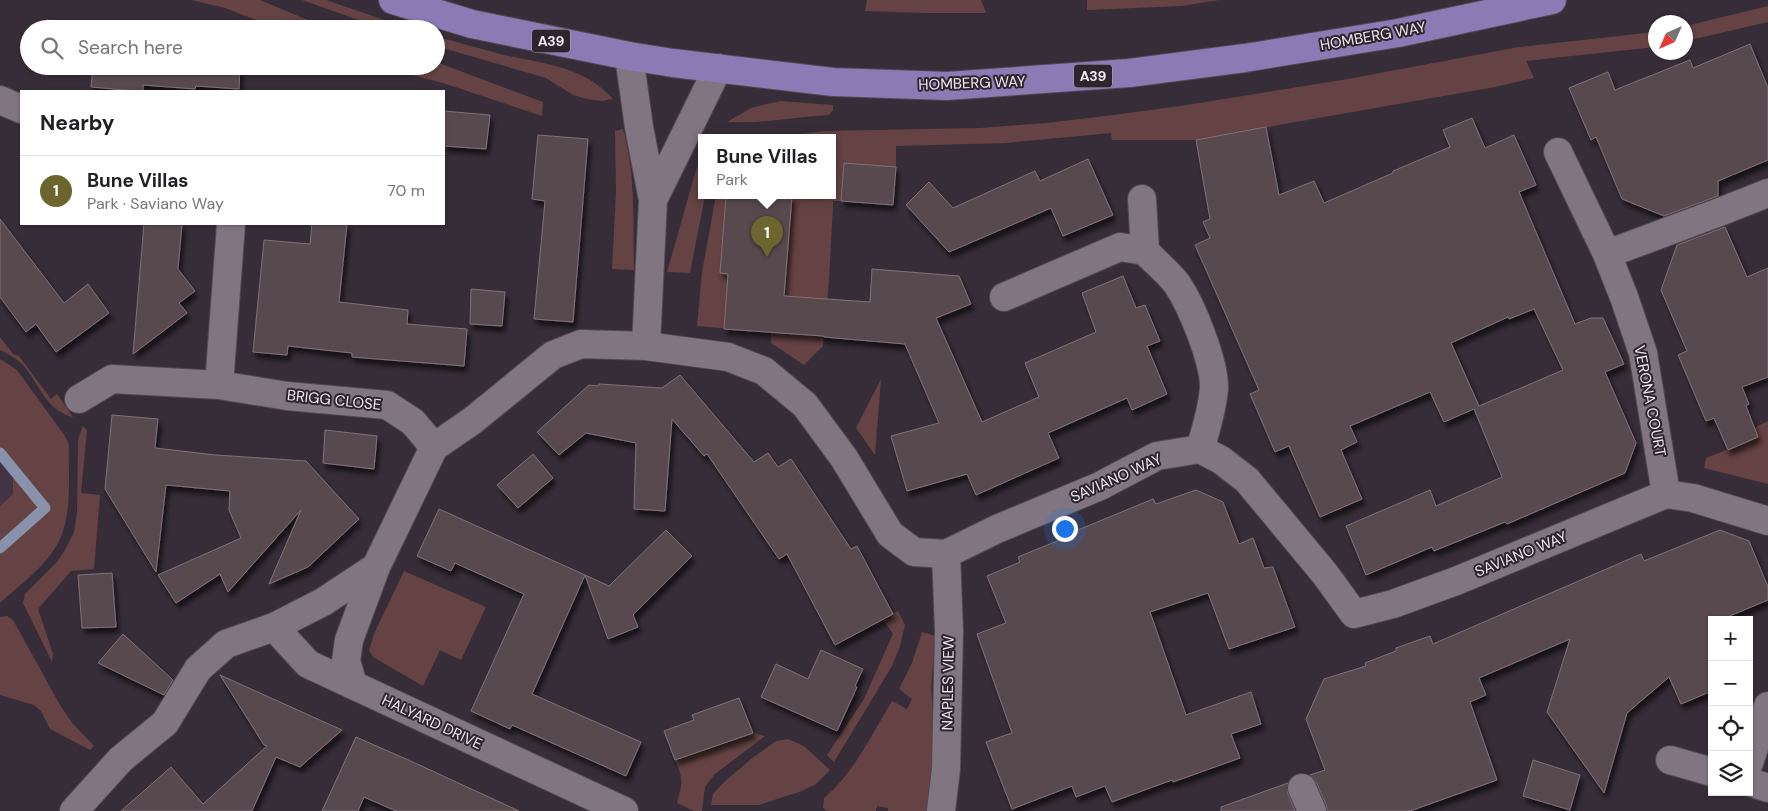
<!DOCTYPE html>
<html lang="en">
<head>
<meta charset="utf-8">
<style>
  :root { --surface:#fff; --page:#f2f2f2; --text:#202124; --muted:#757577; --line:#e0e0e0; --accent:#6c662e }
  body { margin:0; font-family:"DM Sans",sans-serif; background:var(--page); color:var(--text) }
  .controls { position:absolute; right:15px; bottom:15px; display:grid; overflow:hidden; border-radius:0px; box-shadow:0 1px 4px #0004 }
  .controls button { width:45px; height:45px; display:grid; place-items:center; padding:0; border:0; border-bottom:1px solid var(--line); background:var(--surface); color:var(--text); font:25px sans-serif }
  .compass { position:absolute; left:1648px; top:15px; width:45px; height:45px; border-radius:50%; background:var(--surface); box-shadow:0 1px 4px #0004; rotate:225deg }
  .you { position:absolute; left:1064px; top:528px; width:18px; height:18px; margin:-12px; border:4px solid #fff; border-radius:50%; background:#1a73e8; box-shadow:0 0 0 8px #1a73e833 }
  .badge { display:grid; place-items:center; width:32px; height:32px; border-radius:50%; background:var(--accent); color:#fff; font-size:16px; font-weight:700 }
  .pin { position:absolute; translate:-50% -41px; filter:drop-shadow(0 1px 2px #0008) }
  .pin::after { content:''; position:absolute; top:26px; width:18px; height:15px; background:inherit; clip-path:polygon(0 0,100% 0,50% 100%) }
  .popup { position:absolute; left:698px; top:134px; width:138px; height:65px; box-sizing:border-box; display:grid; place-content:center; border-radius:0px; background:var(--surface); filter:drop-shadow(0 1px 4px #0005); font-size:16px; white-space:nowrap; color:var(--muted) }
  .popup b { font-size:19px; color:var(--text) }
  .popup::after { content:''; position:absolute; left:50%; top:100%; margin-left:-10px; border:10px solid transparent; border-top-color:var(--surface) }
  .list { margin:0; padding:0; list-style:none }
  h2 { display:flex; justify-content:space-between; align-items:center; height:65px; margin:0; padding:0 20px; font-size:21px }
  h2 small { font-size:16px; font-weight:400; color:var(--muted) }
  .list li { display:grid; grid-template-columns:32px 1fr auto; gap:15px; align-items:center; box-sizing:border-box; height:70px; padding:0 20px; border-top:1px solid var(--line) }
  .list b { display:block; font-size:19px; white-space:nowrap }
  .list p { margin:0; font-size:16px; white-space:nowrap; color:var(--muted) }
  .list em { font-size:16px; font-style:normal; color:var(--muted) }
  .icon { flex:none; width:28px; height:28px; fill:none; stroke:currentColor; stroke-width:2; stroke-linecap:round; stroke-linejoin:round }
  .map { position:relative; flex:none; width:1768px; height:811px; overflow:hidden }
  .search { position:absolute; background:var(--surface); box-shadow:0 1px 4px #0004; left:20px; top:20px; width:425px; height:55px; display:flex; align-items:center; gap:12px; box-sizing:border-box; padding:0 18px; border-radius:28px; color:var(--muted); font-size:19px }
  .panel { position:absolute; background:var(--surface); box-shadow:0 1px 4px #0004; left:20px; top:90px; width:425px; height:135px; border-radius:0px }
  .map>svg:first-child { display:block }
</style>
</head>
<body>
<div class="map">
<svg width="1768" height="811" viewBox="0 0 1768 811">
  <defs>
    <filter id="shadow"><feDropShadow dx="3" dy="5.5" stdDeviation="2.5" flood-color="#0009"/></filter>
  </defs>
  <rect width="100%" height="100%" fill="#372d38"/>
  <path fill="#423444" d="M0,461L13,478V494L0,506Z"/>
  <path fill="#654243" d="M191,0H260L329,29H279L225,8Z
    M302,0H326L405,27L404,29H384Z
    M867,0H981L986,13H924L865,11Z
    M1087,0H1219L1182,6L1087,10Z
    M1768,6V22L1686,41V26Z
    M1655,32V47L1526,61L1534,78L1495,87L1194,140H1112L1111,133L1006,143L896,146V167L844,164L841,201H833V205L829,281L823,346L804,365L771,343V332L697,326L702,272L716,196H832V138H776L822,131L980,128L1046,123L1114,115L1187,105L1348,79L1519,47Z
    M436,37C459,42 481,49 504,55C545,64 583,66 613,99L602,101L587,99L573,95L546,78L436,46Z
    M436,62L543,102L542,116L443,83L377,66H436Z
    M780,101L833,105V110L829,115C794,117 761,124 727,122L751,108Z
    M623,129C636,174 633,224 634,270L612,269L616,193L615,131Z
    M702,155V196H705L690,273L667,272L696,170Z
    M0,337L13,354L19,356L51,399L57,394L73,417C46,411 39,383 23,365C16,358 8,354 0,350Z
    M0,359L17,370L65,436L69,445C68,480 74,522 53,551C41,570 17,587 0,603V506L13,494V478L0,461Z
    M881,379L875,455L856,428Z
    M1768,421V484L1704,468L1706,458L1757,438L1754,428Z
    M83,426L87,430L81,493L100,495L94,569L71,571L38,609L53,654L52,662L23,603L25,594L57,562L65,550L74,532L77,512L78,439Z
    M404,571L486,607L461,660L440,650L423,686L373,657L369,650L374,634Z
    M898,611L905,625L900,646L892,666L834,762L827,755L864,699L893,634L883,619Z
    M7,616L13,620L60,705L73,724L94,746L90,750L50,729L41,711L34,705L0,695V617Z
    M922,632L935,636L931,690L936,747L927,811H888V808L877,806L876,811H827L823,808L824,798C854,773 872,734 892,701L907,709L912,699L899,689L912,663Z
    M753,733L765,736L715,774L705,787L702,811H694L677,803C682,783 684,780 675,760Z
    M788,739L804,746L830,770L816,784L802,791L759,805H711L713,794L723,783L751,759L776,741Z"/>
  <g fill="none" stroke-linecap="round" stroke-linejoin="round">
    <path stroke="#8892ab" stroke-width="11" d="M0,453L45,508L0,548"/>
  </g>
  <path fill="#594950" stroke="#817178" fill-rule="evenodd" filter="url(#shadow)" d="M47,20L122,28L124,29H61Z
    M1750,44L1768,88V160L1718,181V196L1664,216L1622,199L1596,137L1591,140L1569,88L1608,72L1615,90L1690,60L1693,68Z
    M93,66H240L239,89L196,86L195,89L143,85V91H136L91,87Z
    M444,111L490,115L486,149L444,146Z
    M1472,118L1485,148L1514,135L1536,185L1519,192L1575,324L1591,318H1603L1624,364L1605,372L1636,443L1625,473L1507,524L1505,522L1434,551L1432,547L1366,575L1346,526L1430,490L1436,506L1502,477L1474,409L1444,422L1430,392L1350,426L1357,442L1341,450L1362,499L1320,517L1289,446L1275,452L1250,394L1259,390L1195,245L1210,238L1203,222L1210,219L1196,140L1266,127L1279,195L1314,181L1324,203L1393,173V171L1450,147L1443,130ZM1534,309L1563,370L1479,406L1451,343L1508,317L1509,319Z
    M538,135L588,139L573,322L534,319L545,201L532,199Z
    M1088,159L1113,215L1063,236L1051,208L949,252L906,205L929,182L953,208L1035,171L1040,181Z
    M844,163L896,167L893,205L841,201Z
    M726,196H792L784,296L870,302L872,269L959,276L971,304L936,318L982,422L1039,397L1025,363L1096,332L1082,293L1123,276L1136,308L1145,305L1160,341L1147,346L1167,394L1132,410L1127,398L1048,433L1059,458L976,495L967,474L907,491L891,436L939,423L905,344L824,337V336L724,329L728,274L720,273Z
    M0,219L64,303L88,284L109,313L56,352L36,324L26,332L0,297Z
    M144,224H182L178,269L195,291L179,303L187,313L133,354Z
    M312,224H347L339,302L408,310L407,324L467,329L464,366L352,357V353L288,346L287,355L253,352L264,240L310,244Z
    M1725,227L1747,277L1768,268V377L1742,387L1749,404L1746,406L1758,437L1728,450L1714,418L1706,421L1678,355L1687,351L1661,290L1677,245Z
    M471,289L505,292L502,326L470,324Z
    M680,375L754,462L768,453L778,467L791,459L851,549L857,546L893,614L835,645L787,554L779,559L707,454L704,456L672,419L665,511L634,509L636,443L586,433L559,455L537,432L589,385L598,386L599,384L662,388Z
    M112,415L158,419L155,448L216,455L306,461L359,519L308,567L269,584L301,510L228,592L220,574L176,603L158,575L241,538L229,510L230,491L166,485L156,572L105,489Z
    M325,430L377,436L374,469L323,463Z
    M533,454L553,478L518,508L497,485Z
    M1196,490L1223,502L1239,544L1253,538L1264,568L1273,567L1295,627L1229,649L1208,593L1150,612L1186,715L1251,692L1261,724L1231,734L1240,758L1173,782L1172,780L1112,802L1105,786L1076,797L1072,786L1012,809L986,742L1012,733L977,634L1006,623L987,576L1020,562L1018,557L1062,539L1061,537L1153,499L1156,504Z
    M439,509L585,575L532,694L641,742L626,776L512,725L510,729L471,711L524,594L455,563L451,571L417,556Z
    M666,530L692,556L633,615L638,627L608,639L585,575L609,586Z
    M1720,530L1749,541L1768,587V600L1720,620H1712V691L1681,704L1669,677L1627,713L1604,793L1547,712L1570,639L1479,678L1486,695L1470,702L1497,780L1410,811H1327L1326,805L1316,782L1310,775L1325,770L1306,719L1324,679L1366,666L1365,663L1396,651V648L1430,636L1433,644L1641,554L1644,561Z
    M112,573L116,627L82,628L78,575Z
    M123,634L173,680L164,695L98,663Z
    M821,650L863,669L855,686L857,687L837,731L761,697L776,664L808,679Z
    M220,675L342,730L300,767L276,757L252,811H121L171,767L203,804L267,746L264,745Z
    M739,698L753,733L675,760L664,731L694,720L692,715Z
    M356,737L415,763L519,811H396L364,797L358,811H322Z
    M1533,760L1580,775L1570,810L1523,796Z
    M1288,783V794L1295,811H1221V807Z"/>
  <g fill="none" stroke-linecap="round" stroke-linejoin="round">
    <g stroke="#504951" stroke-width="30">
      <path id="minor" d="M629,56L639,127L653,200
        M0,100L21,109
        M1558,152L1607,254L1624,297L1643,353L1666,494
        M1142,199L1145,251C1155,262 1168,272 1177,284C1192,306 1215,363 1214,389C1212,409 1206,430 1200,449
        M231,224L219,385L287,396L387,405L413,422L434,447
        M1607,254L1717,213L1768,193
        M1004,297L1120,247L1145,251
        M646,346L728,357L764,371L805,405L844,458L890,534L914,552L946,554L997,529L1100,486L1157,456L1200,449L1221,460L1247,480L1325,574L1354,614L1393,604L1456,581L1666,494L1693,498L1768,521
        M79,399L112,379L219,385
        M376,567L349,640L346,661L353,685L624,811
        M274,627L308,664L353,685
        M1670,760L1712,772
        M1749,763L1768,706
        M1749,782L1768,788
        M1302,788L1312,811
        M74,811L121,759L165,723L198,669L226,644L274,627L323,602L376,567L434,447L472,421L553,355L581,344L646,346L653,200L718,68
        M941,811L946,769L949,631L946,554"/>
    </g>
    <g stroke="#504951" stroke-width="30">
      <path id="major" d="M393,0L472,24L629,56L673,63L833,82L947,86L1129,73L1245,58L1398,33L1552,0"/>
    </g>
    <use href="#minor" stroke="#807581" stroke-width="28"/>
    <use href="#major" stroke="#8b7ab4" stroke-width="28"/>
  </g>
  <g text-anchor="middle" stroke-width="4" stroke-linejoin="round" paint-order="stroke">
    <g fill="#2d242e" stroke="#b5aeb6" stroke-width="1">
      <rect x="532" y="29.5" width="38" height="23" rx="4"/>
      <rect x="1074" y="64.5" width="38" height="23" rx="4"/>
    </g>
    <g font-size="14" font-weight="bold" fill="#efe9f0">
      <text x="551" y="46">A39</text>
      <text x="1093" y="81">A39</text>
    </g>
    <g font-size="15" fill="#efe9f0" stroke="#2d242e">
      <text transform="translate(1373 36) rotate(-10)" y="5">HOMBERG WAY</text>
      <text transform="translate(972 83) rotate(-2)" y="5">HOMBERG WAY</text>
      <text transform="translate(334 400) rotate(6)" y="5">BRIGG CLOSE</text>
      <text transform="translate(1650 401) rotate(79)" y="5">VERONA COURT</text>
      <text transform="translate(1116 478) rotate(-24)" y="5">SAVIANO WAY</text>
      <text transform="translate(1521 554) rotate(-22)" y="5">SAVIANO WAY</text>
      <text transform="translate(948 683) rotate(-89)" y="5">NAPLES VIEW</text>
      <text transform="translate(432 722) rotate(25)" y="5">HALYARD DRIVE</text>
    </g>
  </g>
</svg>
<div class="controls">
<button>+</button>
<button>−</button>
<button><svg class="icon" aria-label="locate" viewBox="0 0 24 24"><circle cx="12" cy="12" r="6"/><path d="M12 2v4M12 18v4M2 12h4M18 12h4"/></svg></button>
<button><svg class="icon" aria-label="layers" viewBox="0 0 24 24"><path d="M12 4l9 5-9 5-9-5zM3 14l9 5 9-5"/></svg></button>
</div>
<svg class="compass" viewBox="-18 -18 36 36"><path d="M0-13l5 13h-10z" fill="#e53935"/><path d="M0 13l5-13h-10z" fill="#757577"/></svg>
<div class="you"></div>
<div class="pin badge" style="left:767px;top:257px">1</div>
<div class="popup"><b>Bune Villas</b>Park</div>
<div class="search"><svg class="icon" aria-label="search" viewBox="0 0 24 24"><circle cx="10" cy="10" r="6"/><path d="M15 15l6 6"/></svg>Search here</div>
<section class="panel">
<h2>Nearby<small></small></h2>
<ul class="list">
<li><span class="badge">1</span><div><b>Bune Villas</b><p>Park · Saviano Way</p></div><em>70 m</em></li>
</ul>
</section>
</div>
</body>
</html>
